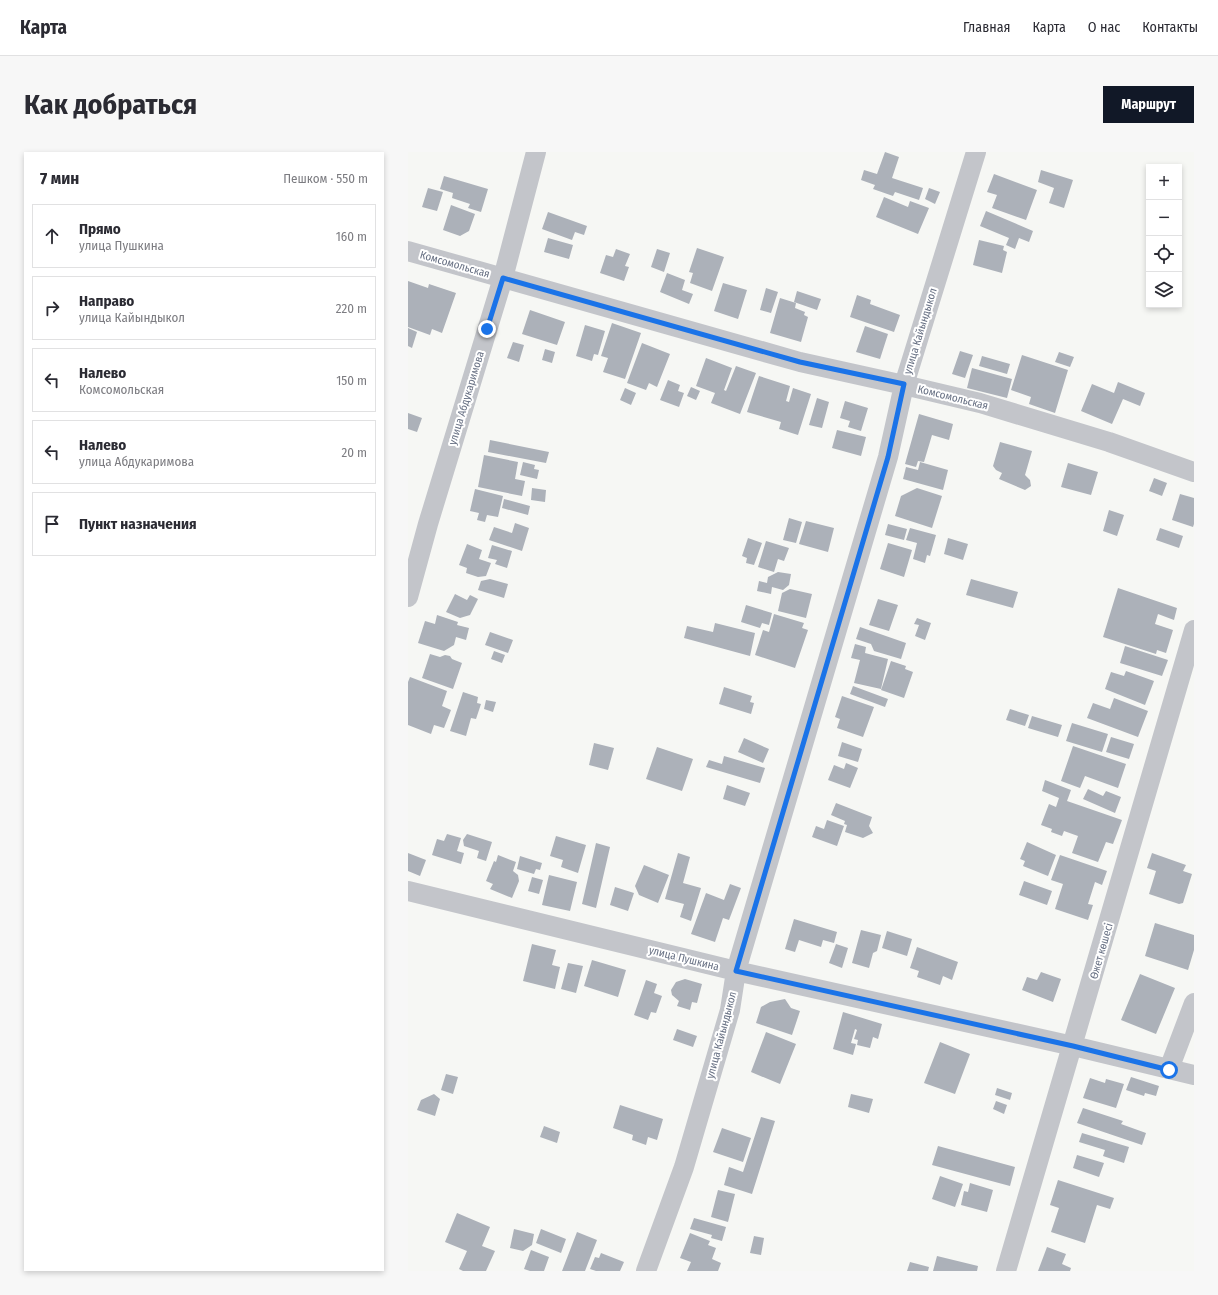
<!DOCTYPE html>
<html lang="ru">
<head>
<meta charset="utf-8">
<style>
  :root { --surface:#fff; --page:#f7f7f7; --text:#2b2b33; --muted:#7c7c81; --line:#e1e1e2; --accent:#111827 }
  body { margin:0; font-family:"Fira Sans Condensed",sans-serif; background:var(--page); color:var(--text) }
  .controls { position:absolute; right:12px; top:12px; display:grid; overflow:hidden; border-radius:0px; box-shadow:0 2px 6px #0003 }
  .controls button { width:36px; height:36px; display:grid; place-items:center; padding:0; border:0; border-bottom:1px solid var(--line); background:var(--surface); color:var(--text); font:20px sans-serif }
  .stop { position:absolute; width:12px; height:12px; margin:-9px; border:3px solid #1a73e8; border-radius:50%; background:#fff }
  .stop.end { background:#1a73e8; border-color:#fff; box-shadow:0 1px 4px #0008 }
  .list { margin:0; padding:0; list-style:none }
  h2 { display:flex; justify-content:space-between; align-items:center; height:52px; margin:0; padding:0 16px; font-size:17px }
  h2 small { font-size:13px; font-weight:400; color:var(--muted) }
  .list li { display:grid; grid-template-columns:26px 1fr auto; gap:12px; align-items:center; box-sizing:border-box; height:64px; margin:0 8px 8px; padding:0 8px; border:1px solid var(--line); border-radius:0px }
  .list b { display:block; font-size:15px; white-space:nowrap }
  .list p { margin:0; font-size:13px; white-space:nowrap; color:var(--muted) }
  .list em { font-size:13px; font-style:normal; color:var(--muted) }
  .icon { flex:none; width:22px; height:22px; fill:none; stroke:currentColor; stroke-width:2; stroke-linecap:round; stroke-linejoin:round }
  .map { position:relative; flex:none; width:786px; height:1119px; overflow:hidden; border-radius:0px }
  header { display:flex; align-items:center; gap:24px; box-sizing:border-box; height:56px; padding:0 20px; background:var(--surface); border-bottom:1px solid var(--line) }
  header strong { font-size:19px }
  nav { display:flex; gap:22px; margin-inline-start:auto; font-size:14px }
  .intro { display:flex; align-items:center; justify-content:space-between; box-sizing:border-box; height:96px; padding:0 24px }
  h1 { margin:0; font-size:28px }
  .button { padding:10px 18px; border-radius:0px; background:var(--accent); color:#fff; font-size:14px; font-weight:700 }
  main { display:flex; gap:24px; padding:0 24px }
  aside { flex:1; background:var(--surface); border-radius:0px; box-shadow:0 2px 6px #0003 }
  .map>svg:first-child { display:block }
</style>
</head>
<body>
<header>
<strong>Карта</strong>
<nav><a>Главная</a><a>Карта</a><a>О нас</a><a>Контакты</a></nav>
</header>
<div class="intro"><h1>Как добраться</h1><a class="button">Маршрут</a></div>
<main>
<aside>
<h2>7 мин<small>Пешком · 550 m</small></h2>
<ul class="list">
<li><svg class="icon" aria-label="ahead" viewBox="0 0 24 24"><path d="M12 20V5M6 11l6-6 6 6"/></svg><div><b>Прямо</b><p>улица Пушкина</p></div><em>160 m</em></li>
<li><svg class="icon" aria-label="right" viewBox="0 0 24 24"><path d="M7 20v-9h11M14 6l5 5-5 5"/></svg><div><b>Направо</b><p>улица Кайындыкол</p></div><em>220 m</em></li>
<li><svg class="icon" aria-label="left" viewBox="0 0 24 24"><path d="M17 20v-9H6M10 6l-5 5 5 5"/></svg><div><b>Налево</b><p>Комсомольская</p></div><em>150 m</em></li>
<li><svg class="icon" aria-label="left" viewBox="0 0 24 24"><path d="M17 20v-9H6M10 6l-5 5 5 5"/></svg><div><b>Налево</b><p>улица Абдукаримова</p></div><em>20 m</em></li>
<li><svg class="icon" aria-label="arrive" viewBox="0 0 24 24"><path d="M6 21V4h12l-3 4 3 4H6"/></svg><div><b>Пункт назначения</b></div></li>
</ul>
</aside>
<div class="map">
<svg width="786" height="1119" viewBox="0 0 786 1119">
  <rect width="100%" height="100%" fill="#f6f7f4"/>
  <path fill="#acb1b9" d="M477,0L491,5L484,26L515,36L511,48L487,40L485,44L465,37L467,33L453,28L456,18L469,22Z
    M633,18L665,28L656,56L641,51L646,36L630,30Z
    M586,22L629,38L618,68L584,56L589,43L579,40Z
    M36,24L80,37L73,60L60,56L62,52L44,46L45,41L32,37Z
    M20,36L35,40L29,59L14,55Z
    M521,36L532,40L527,52L517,47Z
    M476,45L500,55L502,49L521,56L510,82L468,65Z
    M43,53L67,62L61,79L52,84L35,78Z
    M578,59L625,79L621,90L611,86L607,97L598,93L601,86L572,74Z
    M140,60L179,74L176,83L167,80L164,88L134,77Z
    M140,86L165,93L161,107L136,100Z
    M571,88L596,94L595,98L599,100L594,121L565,113Z
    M289,96L316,105L304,139L282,131L285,121L281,120Z
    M208,97L222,102L217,114L221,115L216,129L192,121L198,103L205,105Z
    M249,97L262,101L256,120L243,115Z
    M259,121L277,128L274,138L285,142L281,152L252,140Z
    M0,129L20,136L21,132L48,141L34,181L24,177L22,183L0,175Z
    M315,131L339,138L330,167L306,159Z
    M358,136L370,140L363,161L352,158Z
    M389,139L413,147L409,158L386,150Z
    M449,143L463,148L462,152L492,163L486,180L442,165Z
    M372,146L388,151L387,156L397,160L396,163L400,165L393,190L362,181Z
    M122,158L157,170L149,193L114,182Z
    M204,171L233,181L217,227L195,220L200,206L193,204Z
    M177,173L197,179L190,203L186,202L184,209L168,204Z
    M457,174L480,182L472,207L448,200Z
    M0,176L9,180L4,196L0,194Z
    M105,190L116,193L111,210L99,206Z
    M234,191L262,202L249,235L241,231L238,238L219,231Z
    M137,197L147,200L144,211L134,208Z
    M552,199L565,203L557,226L544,222Z
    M651,200L666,205L662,215L647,210Z
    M614,203L660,218L647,261L621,252L623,245L603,238Z
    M574,204L602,212L599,222L571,214Z
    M298,206L324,216L316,238L318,239L328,214L348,221L332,262L303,251L307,241L288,234Z
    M564,216L604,227L599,246L559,236Z
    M351,224L382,234L378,249L381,250L385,236L403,242L390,283L371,277L373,270L339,260Z
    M260,228L272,233L270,239L276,241L271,255L252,248Z
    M710,230L737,241L732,254L715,247L704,272L673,259L684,232L706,241Z
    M283,235L292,239L288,248L279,244Z
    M217,236L228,241L223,253L212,248Z
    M409,246L421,250L414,276L401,273Z
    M437,249L460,256L453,279L440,275L442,269L432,266Z
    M0,261L14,266L9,280L0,277Z
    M511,262L545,272L541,288L524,283L516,310L510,309L508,315L497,312Z
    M429,278L458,285L453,304L424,296Z
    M82,288L141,300L138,311L80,300Z
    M592,290L624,299L617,323L622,328L623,334L617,338L591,327L594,321L588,318L585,314Z
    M76,303L110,310L107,327L117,329L114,344L70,335Z
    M115,310L127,313L126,317L131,318L129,327L112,323Z
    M512,310L540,318L535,338L495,327L498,315L510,318Z
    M660,311L690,320L683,343L653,335Z
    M746,326L759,331L754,344L741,339Z
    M124,336L138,338L137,350L123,348Z
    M509,336L534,344L524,376L487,364L493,344Z
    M67,337L95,344L90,365L79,363L77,370L69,368L71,361L62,359Z
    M772,342L786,346V372L785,375L764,368Z
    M96,347L122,354L120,363L94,356Z
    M701,358L716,363L709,384L695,379Z
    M381,366L394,370L388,391L375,388Z
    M398,369L426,376L420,400L391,392Z
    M107,371L121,376L114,399L81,388L86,375L104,381Z
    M480,372L499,377L496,388L477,383Z
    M502,376L528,383L522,404L519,403L517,411L505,407L509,391L498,388Z
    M752,376L775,384L771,396L748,388Z
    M340,386L354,391L346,413L338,411L339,406L334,404Z
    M540,386L560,392L555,408L536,402Z
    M358,389L381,396L376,409L370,407L366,420L350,415Z
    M480,391L504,398L496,425L472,417Z
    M59,392L74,398L71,407L83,411L78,424L70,425L58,421L59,416L51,413Z
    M84,393L104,399L99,416L87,412L89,408L80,406Z
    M370,420L383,422L381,433L375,438L364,435L363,442L349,439L351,429L359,431L360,425Z
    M82,427L100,432L96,446L70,438L73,429Z
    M563,427L610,440L605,456L558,443Z
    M710,436L769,456L766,468L750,462L747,472L765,478L758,501L749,498L748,502L695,485Z
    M382,437L404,442L398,466L370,459L374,441Z
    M47,442L59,448L62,443L70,447L62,463L52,466L38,460Z
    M470,447L490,453L481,479L461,473Z
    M338,453L364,461L361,473L354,471L352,476L333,470Z
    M366,462L396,471L394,476L400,478L387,516L347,503L355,478L361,480Z
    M29,463L50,470L49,473L61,476L58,488L48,485L46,493L36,499L10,491L17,469L27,472Z
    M509,466L523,471L517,488L507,484L511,473L506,472Z
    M307,471L347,481L342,504L276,486L279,474L305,480Z
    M452,475L498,491L493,507L466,499L463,492L448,487Z
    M82,480L105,488L100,501L77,493Z
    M447,492L458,495L457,501L480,507L473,537L446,531L452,508L443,506Z
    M717,494L760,508L754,524L712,511Z
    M86,499L97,503L94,511L83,507Z
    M22,502L32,505L37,503L42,504L44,507L54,511L45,537L14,526Z
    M483,509L498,514L497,517L505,520L496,546L473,538Z
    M718,519L746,529L737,553L697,537L703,520L716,524Z
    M2,525L39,539L34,554L43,558L36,576L26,573L23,582L0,573V530Z
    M445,534L480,547L477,555L442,542Z
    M316,535L344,544L342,550L346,551L343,562L311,552Z
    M55,540L70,545L69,551L73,552L68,567L63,566L58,584L42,579Z
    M434,544L466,555L455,585L429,576L432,567L427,565Z
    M706,546L740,559L730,585L679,566L685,551L702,557Z
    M78,548L88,550L85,560L76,557Z
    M602,557L621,563L617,574L598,568Z
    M624,564L654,573L650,585L620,576Z
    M664,571L700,582L694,600L658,589Z
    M703,585L726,592L721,607L698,600Z
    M336,586L361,597L355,611L330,600Z
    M434,590L454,597L450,610L430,604Z
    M186,591L206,596L200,618L181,613Z
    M665,594L718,612L710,636L677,624L672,636L653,629Z
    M249,595L285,607L274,639L238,627Z
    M316,604L357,616L352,631L298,615L301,608L314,612Z
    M438,611L450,616L442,636L420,628L426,613L436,617Z
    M637,628L663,638L659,649L714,668L705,692L698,690L690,710L664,701L670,684L656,679L654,684L643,680L644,677L633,673L641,652L648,655L651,646L634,639Z
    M319,633L342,641L337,654L315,647Z
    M680,637L695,644L698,639L713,645L707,661L675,647Z
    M428,651L464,665L461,674L465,681L455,686L437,680L439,673L436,672L437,669L423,663Z
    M419,668L436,674L429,694L404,685L408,674L416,677Z
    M39,682L53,686L49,699L56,701L53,712L24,703L29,687L36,689Z
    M59,682L84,690L78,709L69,706L71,699L56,694L55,688Z
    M148,684L178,693L170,721L153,715L155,708L142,704Z
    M619,690L648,703L640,724L615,714L617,709L612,707Z
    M188,691L202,695L188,756L174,752Z
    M0,701L18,708L12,724L0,719Z
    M270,701L282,705L275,731L293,736L283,769L272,765L276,752L257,747Z
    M744,701L778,713L775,719L784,722L775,751L771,752L741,742L748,719L739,716Z
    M90,703L108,710L105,719L110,723L111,729L104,746L82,737L85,732L78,729L86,709L88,710Z
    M652,703L699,719L694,733L687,730L680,752L685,753L680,768L647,757L655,732L643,728Z
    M112,704L134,711L132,718L128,717L126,722L109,717Z
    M236,713L261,723L250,751L231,743L227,734Z
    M141,723L169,730L162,759L134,753Z
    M124,725L135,728L131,742L120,739Z
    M616,729L644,739L639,753L611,743Z
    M322,732L333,736L321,768L315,766L307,790L283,782L298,741L316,748Z
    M207,735L226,741L220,759L202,753Z
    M386,767L429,780L426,791L415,788L413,795L391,788L387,800L377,797Z
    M747,771L786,783V798L780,818L737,804Z
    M453,778L473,783L469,799L465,801L461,816L444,811Z
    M479,779L504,787L499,804L474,796Z
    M124,792L148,798L144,813L152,815L147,837L115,829Z
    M428,792L440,796L434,816L421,811Z
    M509,795L550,810L544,828L535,824L532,833L509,825L511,819L502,816Z
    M184,808L218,818L210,845L176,834Z
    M160,811L175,814L168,841L153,837Z
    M633,820L653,827L645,850L614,838L619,825L629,828Z
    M732,822L767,836L748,882L713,868Z
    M277,827L294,832L289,851L284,850L282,858L269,854L271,849L264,843L263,838L268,830Z
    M238,828L249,832L246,841L254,844L248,861L243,860L240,868L226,863Z
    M377,847L383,856L392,859L384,883L348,871L353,855L362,850Z
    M435,860L474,872L470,887L465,885L462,896L449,893L450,888L446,887L449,878L447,877L443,891L448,892L445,903L425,897Z
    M269,877L289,884L285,895L265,888Z
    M358,880L388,892L372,932L343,920Z
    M532,890L562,902L547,942L516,931Z
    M38,922L50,925L45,942L33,938Z
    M723,925L751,934L748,944L737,941L736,944L718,938Z
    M682,926L697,931L698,927L716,932L708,956L675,946Z
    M589,936L604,941L602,948L587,943Z
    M26,942L32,947L27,964L9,958L13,948Z
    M443,942L465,947L461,961L440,955Z
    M588,949L599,953L596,962L585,957Z
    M212,953L255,967L249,988L240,985L238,993L224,988L225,983L205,976Z
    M675,956L715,969L713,972L738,981L734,993L669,971Z
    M353,965L367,969L344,1042L316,1033L321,1015L335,1020Z
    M136,974L152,980L149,991L132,985Z
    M314,976L343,986L335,1010L305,1000Z
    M674,981L721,995L716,1011L695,1004L697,998L671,990Z
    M530,994L607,1015L602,1034L524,1013Z
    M669,1003L696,1011L691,1025L665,1016Z
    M532,1024L555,1032L547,1055L524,1047Z
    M650,1028L706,1046L702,1057L689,1053L677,1091L643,1080L651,1056L642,1053Z
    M562,1031L585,1038L579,1060L553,1053L556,1039L560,1040Z
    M310,1038L327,1042L320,1070L303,1065Z
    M49,1061L82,1075L74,1094L87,1099L78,1119H55L51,1117L59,1099L37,1090Z
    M286,1066L318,1075L314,1089L303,1086L304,1083L282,1077Z
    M106,1077L126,1082L124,1093L115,1099L102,1096Z
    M133,1077L158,1087L153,1101L128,1091Z
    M169,1080L189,1088L177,1119H154Z
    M282,1081L302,1089L300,1093L308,1096L304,1107L313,1111L310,1119H279L283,1110L272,1106Z
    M346,1084L356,1086L353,1103L342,1101Z
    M639,1095L658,1102L654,1112L663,1116L662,1119H630Z
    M123,1098L141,1105L136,1119H122L116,1117Z
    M193,1101L216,1110L212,1119H188L182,1117L187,1105L191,1106Z
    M529,1104L570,1114L569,1119H525Z
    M502,1110L521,1115L520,1119H499Z"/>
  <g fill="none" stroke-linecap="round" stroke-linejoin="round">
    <path stroke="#c3c5ca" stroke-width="20" d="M0,99L392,210L496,233L572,251L701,290L786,320
      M0,445L20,372L95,126L128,0
      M0,739L328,819L665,894L786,923
      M761,917L786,851
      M238,1119L276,1015L322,858L328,819L480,305L496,233L568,0
      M598,1119L786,478"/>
  </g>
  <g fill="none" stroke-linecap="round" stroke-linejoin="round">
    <path stroke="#1a73e8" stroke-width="5" d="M79,177L95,126L392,210L496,232L480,305L328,819L665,894L761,918"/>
  </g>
  <g text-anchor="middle" stroke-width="4" stroke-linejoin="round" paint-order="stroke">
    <g font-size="11" fill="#687184" stroke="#fff">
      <text transform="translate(47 112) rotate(16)" y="4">Комсомольская</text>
      <text transform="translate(512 179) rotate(-73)" y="4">улица Кайындыкол</text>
      <text transform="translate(545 245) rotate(14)" y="4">Комсомольская</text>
      <text transform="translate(58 246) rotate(-73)" y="4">улица Абдукаримова</text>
      <text transform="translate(693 799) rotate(-74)" y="4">Өжет көшесі</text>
      <text transform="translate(276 806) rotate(14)" y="4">улица Пушкина</text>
      <text transform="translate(313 883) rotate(-75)" y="4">улица Кайындыкол</text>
    </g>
  </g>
</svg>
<div class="controls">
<button>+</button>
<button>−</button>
<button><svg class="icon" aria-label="locate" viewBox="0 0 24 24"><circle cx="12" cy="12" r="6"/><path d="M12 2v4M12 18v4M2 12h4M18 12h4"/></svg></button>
<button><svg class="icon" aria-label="layers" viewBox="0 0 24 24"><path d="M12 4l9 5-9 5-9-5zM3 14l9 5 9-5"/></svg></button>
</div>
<div class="stop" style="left:761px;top:918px"></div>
<div class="stop end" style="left:79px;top:177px"></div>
</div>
</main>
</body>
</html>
